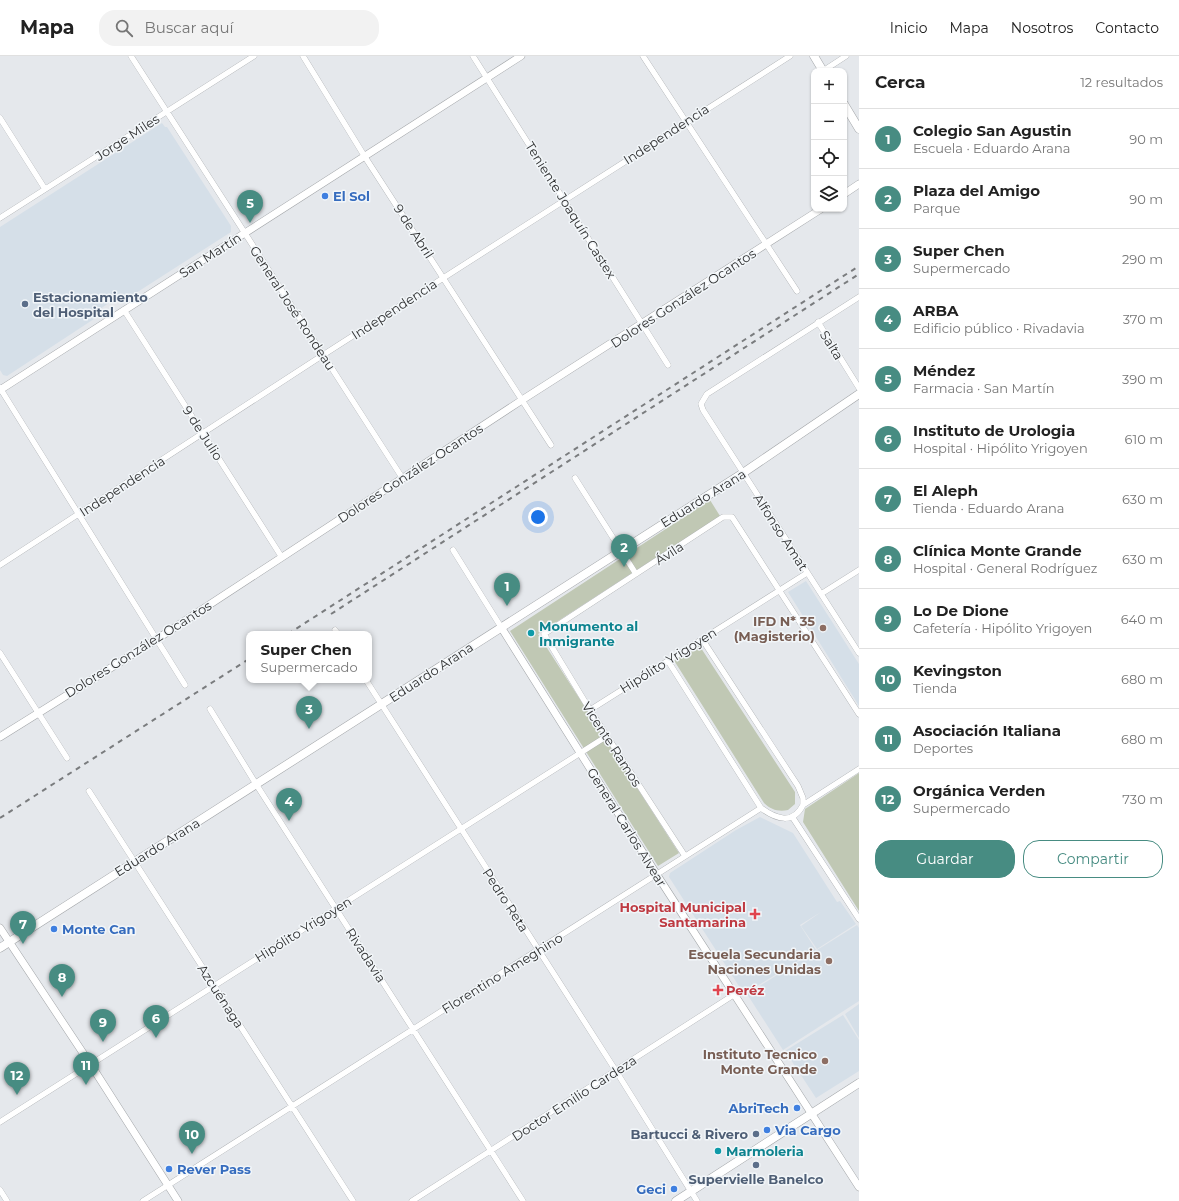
<!DOCTYPE html>
<html lang="es">
<head>
<meta charset="utf-8">
<style>
  :root { --surface:#fff; --page:#f2f2f2; --text:#222; --muted:#767676; --line:#e0e0e0; --accent:#478c82 }
  body { margin:0; font-family:Montserrat,sans-serif; background:var(--page); color:var(--text) }
  .controls { position:absolute; right:12px; top:12px; display:grid; overflow:hidden; border-radius:8px; box-shadow:0 1px 3px #0004 }
  .controls button { width:36px; height:36px; display:grid; place-items:center; padding:0; border:0; border-bottom:1px solid var(--line); background:var(--surface); color:var(--text); font:20px sans-serif }
  .you { position:absolute; left:538px; top:461px; width:14px; height:14px; margin:-10px; border:3px solid #fff; border-radius:50%; background:#1a73e8; box-shadow:0 0 0 6px #1a73e833 }
  .badge { display:grid; place-items:center; width:26px; height:26px; border-radius:50%; background:var(--accent); color:#fff; font-size:13px; font-weight:700 }
  .pin { position:absolute; translate:-50% -33px; filter:drop-shadow(0 1px 2px #0008) }
  .pin::after { content:''; position:absolute; top:21px; width:14px; height:12px; background:inherit; clip-path:polygon(0 0,100% 0,50% 100%) }
  .popup { position:absolute; left:246px; top:575px; width:126px; height:52px; box-sizing:border-box; display:grid; place-content:center; border-radius:8px; background:var(--surface); filter:drop-shadow(0 1px 3px #0005); font-size:13px; white-space:nowrap; color:var(--muted) }
  .popup b { font-size:15px; color:var(--text) }
  .popup::after { content:''; position:absolute; left:50%; top:100%; margin-left:-8px; border:8px solid transparent; border-top-color:var(--surface) }
  .list { margin:0; padding:0; list-style:none }
  h2 { display:flex; justify-content:space-between; align-items:center; height:52px; margin:0; padding:0 16px; font-size:17px }
  h2 small { font-size:13px; font-weight:400; color:var(--muted) }
  .list li { display:grid; grid-template-columns:26px 1fr auto; gap:12px; align-items:center; box-sizing:border-box; height:60px; padding:0 16px; border-top:1px solid var(--line) }
  .list b { display:block; font-size:15px; white-space:nowrap }
  .list p { margin:0; font-size:13px; white-space:nowrap; color:var(--muted) }
  .list em { font-size:13px; font-style:normal; color:var(--muted) }
  .actions { display:flex; gap:8px; padding:12px 16px }
  .actions a { flex:1; padding:9px 0; border:1px solid var(--accent); border-radius:16px; text-align:center; font-size:14px; color:var(--accent) }
  .actions .main { background:var(--accent); color:#fff }
  .icon { flex:none; width:22px; height:22px; fill:none; stroke:currentColor; stroke-width:2; stroke-linecap:round; stroke-linejoin:round }
  .map { position:relative; flex:none; width:859px; height:1145px; overflow:hidden }
  header { display:flex; align-items:center; gap:24px; box-sizing:border-box; height:56px; padding:0 20px; background:var(--surface); border-bottom:1px solid var(--line) }
  header strong { font-size:19px }
  nav { display:flex; gap:22px; margin-inline-start:auto; font-size:14px }
  .search { width:280px; height:36px; background:var(--page); display:flex; align-items:center; gap:10px; box-sizing:border-box; padding:0 14px; border-radius:16px; color:var(--muted); font-size:15px }
  main { display:flex }
  aside { flex:1; background:var(--surface) }
  .map>svg:first-child { display:block }
</style>
</head>
<body>
<header>
<strong>Mapa</strong>
<div class="search"><svg class="icon" aria-label="search" viewBox="0 0 24 24"><circle cx="10" cy="10" r="6"/><path d="M15 15l6 6"/></svg>Buscar aquí</div>
<nav><a>Inicio</a><a>Mapa</a><a>Nosotros</a><a>Contacto</a></nav>
</header>
<main>
<div class="map">
<svg width="859" height="1145" viewBox="0 0 859 1145">
  <rect width="100%" height="100%" fill="#e5e8ec"/>
  <path fill="#d5dfe8" d="M162,67L165,71H167L231,170V176L125,244L121,239L97,255L94,263L7,320L3,319L0,314V171Z
    M806,525L859,608V650L788,536Z
    M760,761L793,777L837,846L840,845L856,868L817,893L801,870L821,856L800,869L816,894L744,938L669,821L670,817L736,774Z
    M857,869L859,872V945L783,994L747,938Z
    M859,948V982L845,958Z
    M843,959L859,984V1015L816,1042L785,995Z"/>
  <path fill="#c0c8b4" d="M710,444L720,460L538,578L679,797L658,810L510,575Z
    M699,589L795,736V748L788,754C779,756 771,754 764,747L675,606V604Z
    M859,717V855L803,766L805,753Z"/>
  <g fill="none" stroke-linecap="round" stroke-linejoin="round">
    <g stroke="#a2a5a8" stroke-width="6">
      <path id="minor" d="M131,0L403,423
        M303,0L365,101L551,389
        M473,0L668,309
        M643,0L797,235
        M823,15L846,0
        M0,62L45,133
        M0,162L254,0
        M859,241L707,338L701,348L703,354L859,597
        M124,254L281,500
        M818,266L859,332
        M0,332L185,629
        M575,422L636,518
        M453,494L501,571
        M0,509L323,299L790,0
        M821,538L859,514
        M335,574L338,578
        M702,583L798,730L803,742V749
        M0,597L67,702
        M668,605L761,752C776,763 793,769 803,749L859,713
        M366,624L616,1015L697,1145
        M210,653L256,728L523,1145
        M590,654L807,517
        M89,735L353,1145
        M793,762L859,863
        M685,800L590,654L544,578L723,461H732L859,658
        M0,1066L607,680
        M0,1134L7,1145
        M143,1145L761,752
        M412,1145L735,938"/>
    </g>
    <g stroke="#a2a5a8" stroke-width="8">
      <path id="tertiary" d="M844,138L859,128
        M0,334L521,0
        M501,571L657,819L859,1131
        M0,681L157,583L522,344L821,153
        M0,872L91,1009L178,1145"/>
    </g>
    <g stroke="#a2a5a8" stroke-width="9">
      <path id="secondary" d="M814,0L823,15
        M844,48L859,73
        M0,892L743,417L859,338
        M676,1145L859,1027"/>
    </g>
    <use href="#minor" stroke="#fff" stroke-width="5.5"/>
    <use href="#tertiary" stroke="#fff" stroke-width="7"/>
    <use href="#secondary" stroke="#fff" stroke-width="8"/>
    <path stroke="#7a7c7e" stroke-width="2" stroke-dasharray="5 5" stroke-linecap="butt" d="M331,558L859,218
      M288,578L859,210
      M0,762L249,603"/>
  </g>
  <g fill="#3f7fe0" stroke="#f2f6f9" stroke-width="1.5">
    <circle cx="325" cy="140" r="4"/>
    <circle cx="54" cy="873" r="4"/>
    <circle cx="797" cy="1052" r="4"/>
    <circle cx="767" cy="1074" r="4"/>
    <circle cx="169" cy="1113" r="4"/>
    <circle cx="674" cy="1133" r="4"/>
  </g>
  <g fill="#5c6f8a" stroke="#f2f6f9" stroke-width="1.5">
    <circle cx="25" cy="248" r="4"/>
    <circle cx="756" cy="1078" r="4"/>
    <circle cx="756" cy="1109" r="4"/>
  </g>
  <g fill="#8d6e63" stroke="#f2f6f9" stroke-width="1.5">
    <circle cx="823" cy="572" r="4"/>
    <circle cx="829" cy="905" r="4"/>
    <circle cx="825" cy="1005" r="4"/>
  </g>
  <g fill="#0f9aa8" stroke="#f2f6f9" stroke-width="1.5">
    <circle cx="531" cy="577" r="4"/>
    <circle cx="718" cy="1095" r="4"/>
  </g>
  <g fill="#e0444e" stroke="#f2f6f9" stroke-width="1.5">
    <path d="M753 852h4v4h4v4h-4v4h-4v-4h-4v-4h4z"/>
    <path d="M716 928h4v4h4v4h-4v4h-4v-4h-4v-4h4z"/>
  </g>
  <g text-anchor="middle" stroke-width="3" stroke-linejoin="round" paint-order="stroke">
    <g font-size="13" fill="#303132" stroke="#f2f6f9">
      <text transform="translate(666 78) rotate(-33)" y="5">Independencia</text>
      <text transform="translate(127 81) rotate(-33)" y="5">Jorge Miles</text>
      <text transform="translate(571 154) rotate(58)" y="5">Teniente Joaquín Castex</text>
      <text transform="translate(414 175) rotate(57)" y="5">9 de Abril</text>
      <text transform="translate(210 199) rotate(-33)" y="5">San Martín</text>
      <text transform="translate(683 242) rotate(-33)" y="5">Dolores González Ocantos</text>
      <text transform="translate(293 252) rotate(57)" y="5">General José Rondeau</text>
      <text transform="translate(394 253) rotate(-33)" y="5">Independencia</text>
      <text transform="translate(832 289) rotate(58)" y="5">Salta</text>
      <text transform="translate(203 377) rotate(57)" y="5">9 de Julio</text>
      <text transform="translate(410 417) rotate(-33)" y="5">Dolores González Ocantos</text>
      <text transform="translate(122 430) rotate(-33)" y="5">Independencia</text>
      <text transform="translate(703 442) rotate(-32)" y="5">Eduardo Arana</text>
      <text transform="translate(781 476) rotate(57)" y="5">Alfonso Amat</text>
      <text transform="translate(669 497) rotate(-33)" y="5">Ávila</text>
      <text transform="translate(138 593) rotate(-32)" y="5">Dolores González Ocantos</text>
      <text transform="translate(668 604) rotate(-32)" y="5">Hipólito Yrigoyen</text>
      <text transform="translate(431 616) rotate(-33)" y="5">Eduardo Arana</text>
      <text transform="translate(612 688) rotate(57)" y="5">Vicente Ramos</text>
      <text transform="translate(627 771) rotate(58)" y="5">General Carlos Alvear</text>
      <text transform="translate(157 791) rotate(-32)" y="5">Eduardo Arana</text>
      <text transform="translate(506 844) rotate(57)" y="5">Pedro Reta</text>
      <text transform="translate(303 873) rotate(-32)" y="5">Hipólito Yrigoyen</text>
      <text transform="translate(366 899) rotate(57)" y="5">Rivadavia</text>
      <text transform="translate(502 917) rotate(-32)" y="5">Florentino Ameghino</text>
      <text transform="translate(221 940) rotate(57)" y="5">Azcuénaga</text>
      <text transform="translate(574 1042) rotate(-33)" y="5">Doctor Emilio Cardeza</text>
    </g>
    <g font-size="13" font-weight="bold" fill="#366cbe" stroke="#f2f6f9" text-anchor="start">
      <text x="333" y="145">El Sol</text>
      <text x="62" y="878">Monte Can</text>
      <text x="789" y="1057" text-anchor="end">AbriTech</text>
      <text x="775" y="1079">Via Cargo</text>
      <text x="177" y="1118">Rever Pass</text>
      <text x="666" y="1138" text-anchor="end">Geci</text>
    </g>
    <g font-size="13" font-weight="bold" fill="#4e5e75" stroke="#f2f6f9" text-anchor="start">
      <text x="33" y="246">Estacionamiento<tspan x="33" dy="15">del Hospital</tspan></text>
      <text x="748" y="1083" text-anchor="end">Bartucci &amp; Rivero</text>
      <text x="756" y="1128" text-anchor="middle">Supervielle Banelco</text>
    </g>
    <g font-size="13" font-weight="bold" fill="#785e54" stroke="#f2f6f9" text-anchor="end">
      <text x="815" y="570">IFD N* 35<tspan x="815" dy="15">(Magisterio)</tspan></text>
      <text x="821" y="903">Escuela Secundaria<tspan x="821" dy="15">Naciones Unidas</tspan></text>
      <text x="817" y="1003">Instituto Tecnico<tspan x="817" dy="15">Monte Grande</tspan></text>
    </g>
    <g font-size="13" font-weight="bold" fill="#0d838f" stroke="#f2f6f9" text-anchor="start">
      <text x="539" y="575">Monumento al<tspan x="539" dy="15">Inmigrante</tspan></text>
      <text x="726" y="1100">Marmoleria</text>
    </g>
    <g font-size="13" font-weight="bold" fill="#be3a42" stroke="#f2f6f9" text-anchor="end">
      <text x="746" y="856">Hospital Municipal<tspan x="746" dy="15">Santamarina</tspan></text>
      <text x="726" y="939" text-anchor="start">Peréz</text>
    </g>
  </g>
</svg>
<div class="controls">
<button>+</button>
<button>−</button>
<button><svg class="icon" aria-label="locate" viewBox="0 0 24 24"><circle cx="12" cy="12" r="6"/><path d="M12 2v4M12 18v4M2 12h4M18 12h4"/></svg></button>
<button><svg class="icon" aria-label="layers" viewBox="0 0 24 24"><path d="M12 4l9 5-9 5-9-5zM3 14l9 5 9-5"/></svg></button>
</div>
<div class="you"></div>
<div class="pin badge" style="left:507px;top:550px">1</div>
<div class="pin badge" style="left:624px;top:511px">2</div>
<div class="pin badge" style="left:309px;top:673px">3</div>
<div class="popup"><b>Super Chen</b>Supermercado</div>
<div class="pin badge" style="left:289px;top:765px">4</div>
<div class="pin badge" style="left:250px;top:167px">5</div>
<div class="pin badge" style="left:156px;top:982px">6</div>
<div class="pin badge" style="left:23px;top:888px">7</div>
<div class="pin badge" style="left:62px;top:941px">8</div>
<div class="pin badge" style="left:103px;top:986px">9</div>
<div class="pin badge" style="left:192px;top:1098px">10</div>
<div class="pin badge" style="left:86px;top:1029px">11</div>
<div class="pin badge" style="left:17px;top:1039px">12</div>
</div>
<aside>
<h2>Cerca<small>12 resultados</small></h2>
<ul class="list">
<li><span class="badge">1</span><div><b>Colegio San Agustin</b><p>Escuela · Eduardo Arana</p></div><em>90 m</em></li>
<li><span class="badge">2</span><div><b>Plaza del Amigo</b><p>Parque</p></div><em>90 m</em></li>
<li><span class="badge">3</span><div><b>Super Chen</b><p>Supermercado</p></div><em>290 m</em></li>
<li><span class="badge">4</span><div><b>ARBA</b><p>Edificio público · Rivadavia</p></div><em>370 m</em></li>
<li><span class="badge">5</span><div><b>Méndez</b><p>Farmacia · San Martín</p></div><em>390 m</em></li>
<li><span class="badge">6</span><div><b>Instituto de Urologia</b><p>Hospital · Hipólito Yrigoyen</p></div><em>610 m</em></li>
<li><span class="badge">7</span><div><b>El Aleph</b><p>Tienda · Eduardo Arana</p></div><em>630 m</em></li>
<li><span class="badge">8</span><div><b>Clínica Monte Grande</b><p>Hospital · General Rodríguez</p></div><em>630 m</em></li>
<li><span class="badge">9</span><div><b>Lo De Dione</b><p>Cafetería · Hipólito Yrigoyen</p></div><em>640 m</em></li>
<li><span class="badge">10</span><div><b>Kevingston</b><p>Tienda</p></div><em>680 m</em></li>
<li><span class="badge">11</span><div><b>Asociación Italiana</b><p>Deportes</p></div><em>680 m</em></li>
<li><span class="badge">12</span><div><b>Orgánica Verden</b><p>Supermercado</p></div><em>730 m</em></li>
</ul>
<div class="actions"><a class="main">Guardar</a><a>Compartir</a></div>
</aside>
</main>
</body>
</html>
